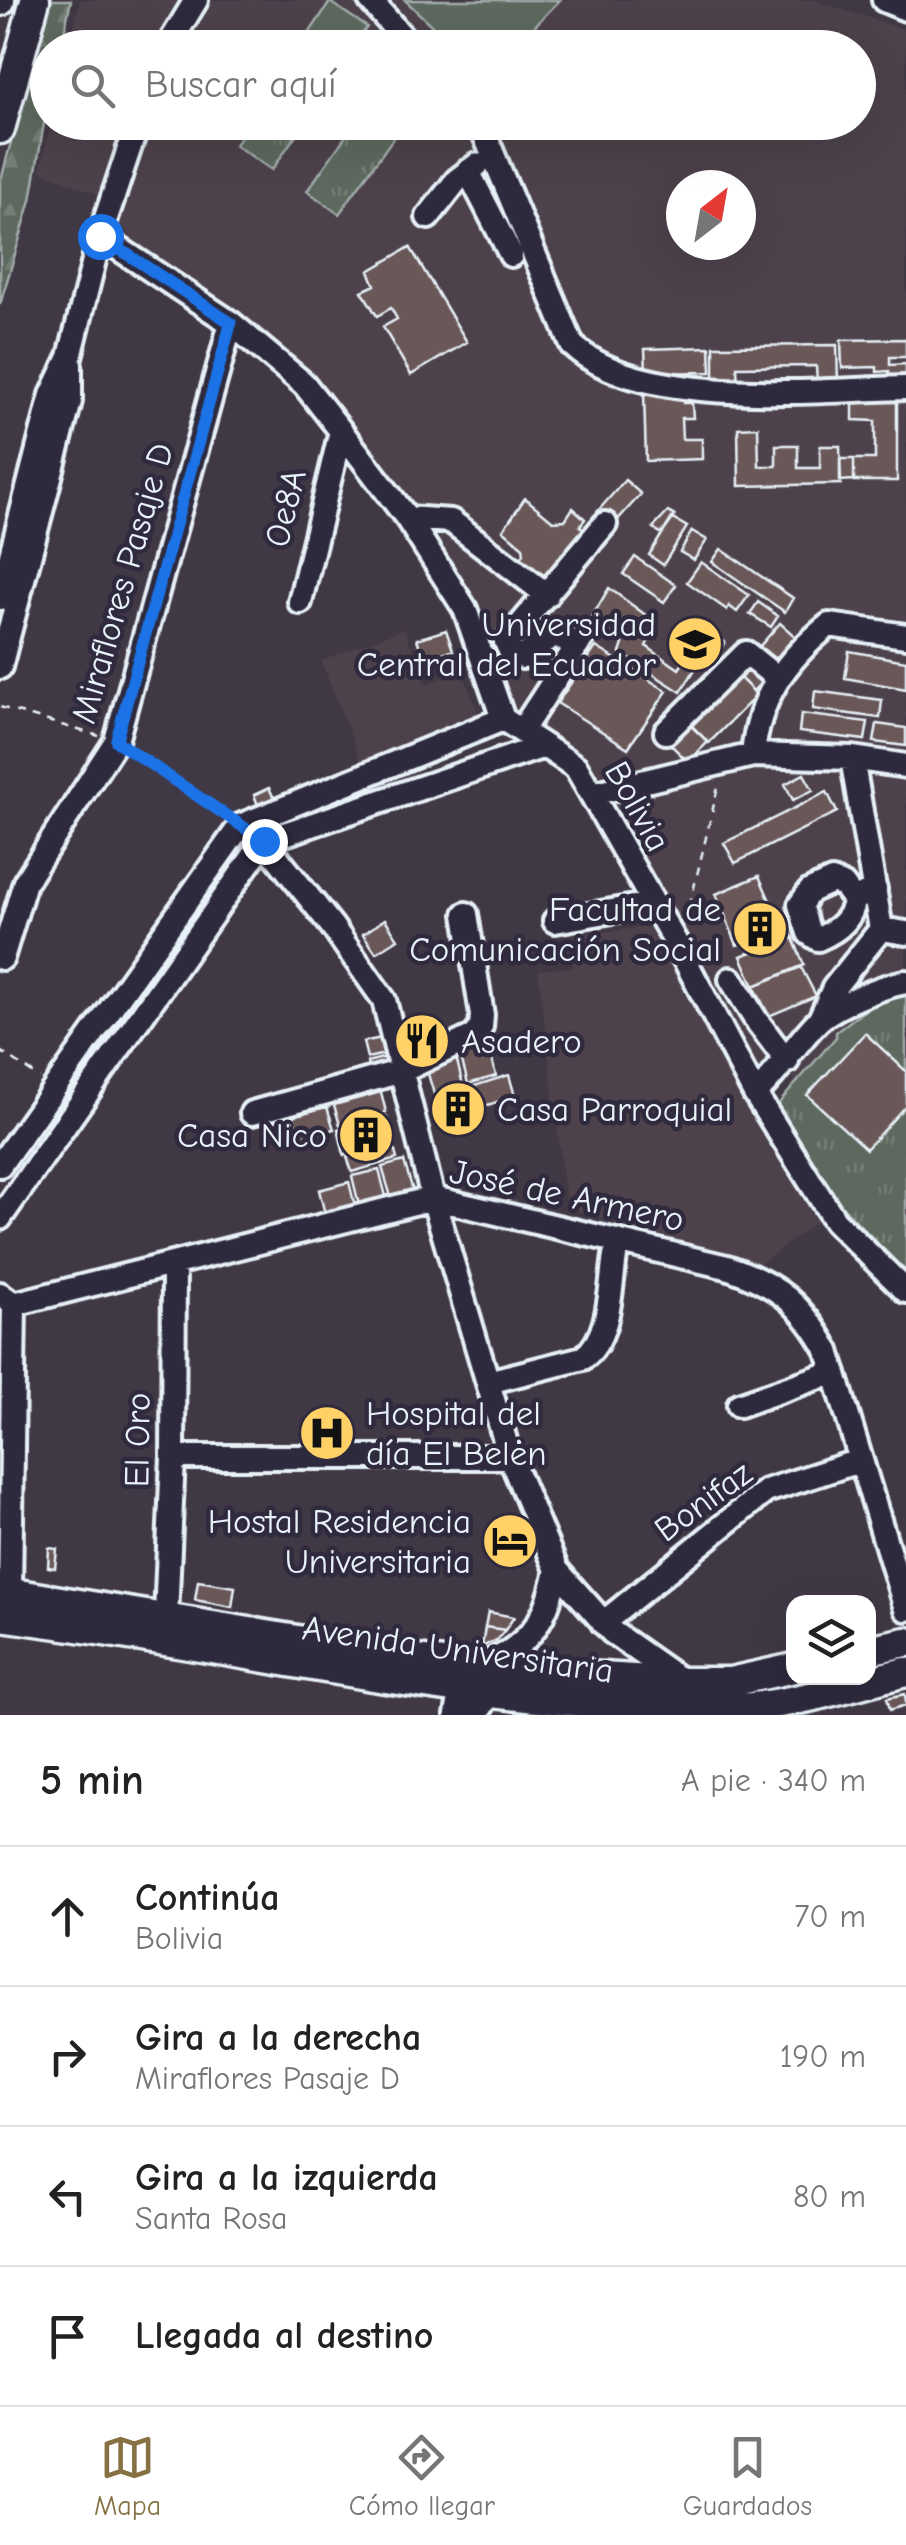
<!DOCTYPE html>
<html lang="es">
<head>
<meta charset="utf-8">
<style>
  :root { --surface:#fff; --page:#f2f2f2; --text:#222; --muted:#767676; --line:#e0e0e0; --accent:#857141 }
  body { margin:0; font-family:"Comic Neue",sans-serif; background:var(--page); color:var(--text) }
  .controls { position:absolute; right:30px; bottom:30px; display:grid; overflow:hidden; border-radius:20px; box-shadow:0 10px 40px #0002 }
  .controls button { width:90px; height:90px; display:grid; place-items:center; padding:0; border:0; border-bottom:2px solid var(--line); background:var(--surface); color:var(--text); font:50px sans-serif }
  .compass { position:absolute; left:666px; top:170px; width:90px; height:90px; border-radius:50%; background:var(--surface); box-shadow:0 10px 40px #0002; rotate:31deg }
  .stop { position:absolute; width:30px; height:30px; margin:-22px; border:8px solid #1a73e8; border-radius:50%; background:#fff }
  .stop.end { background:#1a73e8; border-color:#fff; box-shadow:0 2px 10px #0008 }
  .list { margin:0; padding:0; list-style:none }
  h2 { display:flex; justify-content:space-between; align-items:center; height:130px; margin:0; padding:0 40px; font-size:42px }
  h2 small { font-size:32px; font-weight:400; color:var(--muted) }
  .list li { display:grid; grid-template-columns:65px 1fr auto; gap:30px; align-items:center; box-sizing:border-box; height:140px; padding:0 40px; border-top:2px solid var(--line) }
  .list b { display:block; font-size:38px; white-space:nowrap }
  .list p { margin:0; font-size:32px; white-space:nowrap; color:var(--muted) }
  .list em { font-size:32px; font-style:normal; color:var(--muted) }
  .icon { flex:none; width:55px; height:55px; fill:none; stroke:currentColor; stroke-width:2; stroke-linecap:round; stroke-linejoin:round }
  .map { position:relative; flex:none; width:906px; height:1715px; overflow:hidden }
  .search { position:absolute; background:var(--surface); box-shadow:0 10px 40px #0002; left:30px; right:30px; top:30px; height:110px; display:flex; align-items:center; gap:25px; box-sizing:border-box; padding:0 35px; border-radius:55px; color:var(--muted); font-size:38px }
  .sheet { height:690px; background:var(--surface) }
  nav { display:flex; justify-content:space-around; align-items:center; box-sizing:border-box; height:140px; border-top:2px solid var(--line); background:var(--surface); font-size:28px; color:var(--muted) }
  nav a { display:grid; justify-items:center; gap:5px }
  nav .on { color:var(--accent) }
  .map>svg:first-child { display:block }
</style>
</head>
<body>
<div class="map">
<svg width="906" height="1715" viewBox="0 0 906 1715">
  <defs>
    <pattern id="forest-firs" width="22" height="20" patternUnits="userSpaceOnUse" patternTransform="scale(2.5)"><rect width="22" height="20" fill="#5d695e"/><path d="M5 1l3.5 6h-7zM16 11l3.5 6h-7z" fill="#747f76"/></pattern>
    <pattern id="park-tufts" width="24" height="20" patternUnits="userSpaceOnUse" patternTransform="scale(2.5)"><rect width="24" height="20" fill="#5d695e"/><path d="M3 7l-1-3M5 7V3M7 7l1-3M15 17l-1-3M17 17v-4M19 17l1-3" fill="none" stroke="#747f76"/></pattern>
  </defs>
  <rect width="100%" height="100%" fill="#413845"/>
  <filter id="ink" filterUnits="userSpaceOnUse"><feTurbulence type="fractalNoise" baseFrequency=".01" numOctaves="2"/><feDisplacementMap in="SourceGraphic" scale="20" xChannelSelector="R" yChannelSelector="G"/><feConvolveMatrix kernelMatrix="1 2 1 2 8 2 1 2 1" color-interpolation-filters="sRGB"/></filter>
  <g filter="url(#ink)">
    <path fill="#4e424b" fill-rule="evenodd" d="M80,0H813L906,30V1273L868,1235L773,1110L795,1080L775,1058L754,1075L585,760L512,713L455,574L382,466L301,362L138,246L96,194L40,170L51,123L858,122V48L69,47ZM681,185H741V245H681Z
      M404,628L426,684L462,671L480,718L362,764L321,661Z
      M649,927L816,1222L761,1263L567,1208L538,970L573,967L574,935Z"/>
    <path fill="#5d695e" stroke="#a2adab" stroke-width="2.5" d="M405,0H560L514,47L455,48Z"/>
    <path fill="url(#forest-firs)" stroke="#a2adab" stroke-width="2.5" d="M48,0H71L61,47L48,48L47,106L31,200L0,305V184Z"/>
    <path fill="url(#park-tufts)" stroke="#a2adab" stroke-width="2.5" d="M330,2L367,27L353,47H300Z
      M250,123V122L304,123L272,170L235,145Z
      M355,123H404L339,214L307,191Z
      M906,995V1273L825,1188L773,1110L836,1037V1032L879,999Z"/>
    <path fill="#6b5858" stroke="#e8f1f8" stroke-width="2.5" d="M410,247L467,342L411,375L383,327L397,319L391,308L377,316L362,291L375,285L369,271Z
      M906,339V357H890V365L906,364V381H890L889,371L877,372V367L842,368L841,340Z
      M837,345L838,383H817L816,366L737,367L738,386H714V346Z
      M710,347L711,372L646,373L645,349Z
      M682,392L683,403H692L693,418H681L682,439H702V459L646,461L644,394Z
      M853,397H897V481H854V459H875V421L853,420Z
      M758,427L759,466H776V445H798V468H820V446H840L841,484L739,486L738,428Z
      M840,459H854V480L840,481Z
      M625,480L641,494L613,525L597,512Z
      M525,498L553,521L565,520L573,508L585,519L580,526L591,534L546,580L519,561L524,554L523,547L503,530Z
      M668,512L675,516L662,534L653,528Z
      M672,518L687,527L663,565L649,555Z
      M692,531L707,540L694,560L680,552Z
      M721,549L793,598L785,612L712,562Z
      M635,557L676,585L664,602L623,574Z
      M701,562L749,595L737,612L729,606L727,610L687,582Z
      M609,588L647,616L640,627L652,635L646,646L679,669L686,658L697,666L681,692L620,653L623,644L590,620Z
      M758,602L778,616L771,627L750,614Z
      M780,623L797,638L770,669L753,654Z
      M446,630L453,650L424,659L417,639Z
      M710,632L725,642L709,666L694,657Z
      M596,647L667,691L628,748L557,703Z
      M849,651L906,661V689L845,678Z
      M750,661L766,678L753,691L737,675Z
      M737,675L757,695L709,743L689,723Z
      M815,691L882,700L880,718L813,709Z
      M801,714L868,722L865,740L799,732Z
      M689,724L708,742L688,762L669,743Z
      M877,724L906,728V746L874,742Z
      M804,774L813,790L793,800L785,784Z
      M269,788L274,798L258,805L254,795Z
      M827,792L837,812L735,863L724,843Z
      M759,876L779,921L785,919L804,965L754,986L741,956L758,949L754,939L737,945L716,894Z
      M385,919L398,939L376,953L363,934Z
      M793,937L804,965L754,986L741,956Z
      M801,967L816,996L769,1016L754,986Z
      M430,1025L440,1049L413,1062L405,1032Z
      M865,1033L906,1071V1105L866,1149L807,1095Z
      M381,1038L385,1054L367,1058L363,1042Z
      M489,1047L496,1076L468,1084L461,1057Z
      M386,1057L388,1071L369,1076L367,1062Z
      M456,1057L463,1085L434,1094L426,1067Z
      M509,1075L515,1096L443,1120L436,1098Z
      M381,1092L386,1112L340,1125L334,1105Z
      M327,1107L334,1129L299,1138L293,1115Z
      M386,1116L395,1141L344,1155L338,1129Z
      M393,1144L397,1159L352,1172L347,1157Z
      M404,1161L413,1191L392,1200L382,1167Z
      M379,1170L387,1200L359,1205L352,1176Z
      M349,1182L355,1206L325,1214L319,1190Z
      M49,1548L57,1549L55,1568L48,1567Z
      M198,1581L235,1587L232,1607L195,1600Z
      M868,1611L876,1633L869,1635L868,1633Z
      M488,1612L514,1617L505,1630L485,1627Z
      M485,1627L505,1630L497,1640L482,1647Z
      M905,1694L906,1705L890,1710L887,1698Z"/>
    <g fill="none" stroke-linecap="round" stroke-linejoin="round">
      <g stroke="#e8f1f8" stroke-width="30">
        <path id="minor" d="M370,0L412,48
          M884,0L906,9
          M167,48L196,0
          M476,122L484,133L572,345C641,409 816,390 906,388
          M468,171L511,255
          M428,217L457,180L477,165
          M100,236L231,323L304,384L341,431L407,518L465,609L503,719L576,767L676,943L755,1094L835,1221L906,1291
          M407,518L451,521L547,595
          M0,598L52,395L70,357L100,236L138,122
          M300,602L341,431
          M578,645L554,635L523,657L511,653L506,642L605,524
          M0,667L70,401V365
          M522,730L584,635
          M666,732L746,653L777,678
          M753,755C758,699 785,660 829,625L906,636
          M592,794L753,755L852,758L906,766
          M240,826L264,841L332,926L384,1000L433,1198L510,1457L557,1570L612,1632L683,1682
          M854,900L843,885L832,881L810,891L800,905L809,933L818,939C835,932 852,920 854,900L875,889
          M555,921L652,904
          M881,929L906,933
          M2,958L25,882L116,741L231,323
          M731,979L756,1020L787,1061
          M820,1019L834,988L881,929L852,758
          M755,1094C779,1072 795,1044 818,1021C834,1006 884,985 906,982
          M252,1113L402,1071L474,1036L481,1027L482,1015L466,914
          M0,1165L240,826L503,719
          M0,1218L264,841L544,746
          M0,1294L14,1304L433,1198L727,1267C777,1284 802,1304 828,1351L906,1609
          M488,1382L583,1358C611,1338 610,1288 615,1256
          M739,1405L834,1372
          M173,1457H510
          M10,1592L14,1304
          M166,1617L173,1457L174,1264
          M603,1623L766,1491L859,1461
          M457,1715C467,1651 489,1674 525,1639C545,1620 551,1596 557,1570
          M476,1715L487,1698"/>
      </g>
      <g stroke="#e8f1f8" stroke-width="35">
        <path id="major" d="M0,1V0
          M0,129L35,0
          M0,1591L473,1669L683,1682H730L794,1668
          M0,1616C249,1647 498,1715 751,1707C803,1702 855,1684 906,1672
          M868,1650L906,1642"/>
      </g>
      <path stroke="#e8f1f8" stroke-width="2.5" stroke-dasharray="8 8" stroke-linecap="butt" d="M0,707L99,736
        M133,752L225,816
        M686,921L719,783
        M0,1051L40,1078"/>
      <use href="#minor" stroke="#2f2a3d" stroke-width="22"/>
      <use href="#major" stroke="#2f2a3d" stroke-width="28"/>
    </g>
  </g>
  <g fill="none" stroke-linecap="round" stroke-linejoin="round" filter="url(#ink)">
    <path stroke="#1a73e8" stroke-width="12" d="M100,236L231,323L116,741L264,841"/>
  </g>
  <defs>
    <g id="university-disc" transform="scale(2.875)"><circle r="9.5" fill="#ffd166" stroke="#2f2a3d"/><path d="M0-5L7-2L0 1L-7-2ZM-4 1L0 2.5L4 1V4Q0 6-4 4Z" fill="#111"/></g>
    <g id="building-disc" transform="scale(2.875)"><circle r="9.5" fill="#ffd166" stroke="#2f2a3d"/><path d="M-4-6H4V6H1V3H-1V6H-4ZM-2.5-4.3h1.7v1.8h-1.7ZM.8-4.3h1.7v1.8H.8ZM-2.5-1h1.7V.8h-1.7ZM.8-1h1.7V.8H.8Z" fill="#111"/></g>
    <g id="restaurant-disc" transform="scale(2.875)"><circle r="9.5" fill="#ffd166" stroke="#2f2a3d"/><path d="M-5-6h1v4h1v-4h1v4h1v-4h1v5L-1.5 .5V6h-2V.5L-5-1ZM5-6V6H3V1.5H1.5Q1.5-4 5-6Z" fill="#111"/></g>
    <g id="hospital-disc" transform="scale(2.875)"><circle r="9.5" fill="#ffd166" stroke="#2f2a3d"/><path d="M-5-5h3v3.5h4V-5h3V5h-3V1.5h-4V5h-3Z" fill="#111"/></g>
    <g id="hotel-disc" transform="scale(2.875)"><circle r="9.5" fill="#ffd166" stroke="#2f2a3d"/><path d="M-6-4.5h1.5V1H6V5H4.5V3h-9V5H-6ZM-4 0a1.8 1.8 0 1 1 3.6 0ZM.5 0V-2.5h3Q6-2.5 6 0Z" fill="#111"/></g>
  </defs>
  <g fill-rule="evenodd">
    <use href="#university-disc" x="695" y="644"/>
    <use href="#building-disc" x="760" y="929"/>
    <use href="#restaurant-disc" x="422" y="1041"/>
    <use href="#building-disc" x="458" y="1109"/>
    <use href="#building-disc" x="366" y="1135"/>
    <use href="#hospital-disc" x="327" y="1433"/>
    <use href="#hotel-disc" x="510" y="1541"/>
  </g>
  <g text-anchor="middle" stroke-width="9" stroke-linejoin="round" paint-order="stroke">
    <g font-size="35" fill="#e8f1f8" stroke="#2f2a3d">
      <text transform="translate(285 508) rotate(-76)" y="12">Oe8A</text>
      <text transform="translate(122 583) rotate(-74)" y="12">Miraflores Pasaje D</text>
      <text transform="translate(638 806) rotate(61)" y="12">Bolivia</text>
      <text transform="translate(567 1195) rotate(12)" y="12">José de Armero</text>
      <text transform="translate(137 1440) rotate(-89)" y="12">El Oro</text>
      <text transform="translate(703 1501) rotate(-36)" y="12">Bonifaz</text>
      <text transform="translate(458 1649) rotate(8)" y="12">Avenida Universitaria</text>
    </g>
    <g font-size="35" fill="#e8f1f8" stroke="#2f2a3d" text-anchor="end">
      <text x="656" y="636">Universidad<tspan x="656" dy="40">Central del Ecuador</tspan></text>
      <text x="721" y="921">Facultad de<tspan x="721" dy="40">Comunicación Social</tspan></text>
      <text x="461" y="1053" text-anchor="start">Asadero</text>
      <text x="497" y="1121" text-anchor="start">Casa Parroquial</text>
      <text x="327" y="1147">Casa Nico</text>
      <text x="366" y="1425" text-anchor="start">Hospital del<tspan x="366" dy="40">día El Belėn</tspan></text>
      <text x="471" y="1533">Hostal Residencia<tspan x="471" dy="40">Universitaria</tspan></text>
    </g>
  </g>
</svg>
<div class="controls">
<button><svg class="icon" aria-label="layers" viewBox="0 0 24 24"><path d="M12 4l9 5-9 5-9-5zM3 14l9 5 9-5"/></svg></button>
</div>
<svg class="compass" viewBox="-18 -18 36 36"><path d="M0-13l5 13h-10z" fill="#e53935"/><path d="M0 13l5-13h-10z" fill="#767676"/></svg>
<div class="stop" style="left:100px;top:236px"></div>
<div class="stop end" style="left:264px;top:841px"></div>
<div class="search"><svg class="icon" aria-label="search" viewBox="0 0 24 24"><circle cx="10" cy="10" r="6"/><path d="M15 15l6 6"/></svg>Buscar aquí</div>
</div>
<section class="sheet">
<h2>5 min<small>A pie · 340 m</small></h2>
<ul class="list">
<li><svg class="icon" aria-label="ahead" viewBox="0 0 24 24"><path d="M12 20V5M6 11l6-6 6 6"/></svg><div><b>Continúa</b><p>Bolivia</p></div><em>70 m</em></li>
<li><svg class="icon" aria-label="right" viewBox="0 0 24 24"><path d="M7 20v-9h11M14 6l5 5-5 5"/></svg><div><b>Gira a la derecha</b><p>Miraflores Pasaje D</p></div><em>190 m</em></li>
<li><svg class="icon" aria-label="left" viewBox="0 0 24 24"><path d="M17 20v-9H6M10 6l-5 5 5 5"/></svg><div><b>Gira a la izquierda</b><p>Santa Rosa</p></div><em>80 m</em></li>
<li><svg class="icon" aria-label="arrive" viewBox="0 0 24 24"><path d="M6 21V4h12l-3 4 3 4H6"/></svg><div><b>Llegada al destino</b></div></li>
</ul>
</section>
<nav>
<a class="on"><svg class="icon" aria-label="map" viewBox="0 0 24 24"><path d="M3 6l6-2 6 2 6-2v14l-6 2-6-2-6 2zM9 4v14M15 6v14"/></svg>Mapa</a>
<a><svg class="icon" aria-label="directions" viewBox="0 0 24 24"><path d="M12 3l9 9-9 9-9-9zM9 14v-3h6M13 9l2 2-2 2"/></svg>Cómo llegar</a>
<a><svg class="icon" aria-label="saved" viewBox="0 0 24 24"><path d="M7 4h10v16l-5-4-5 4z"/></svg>Guardados</a>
</nav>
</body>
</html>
